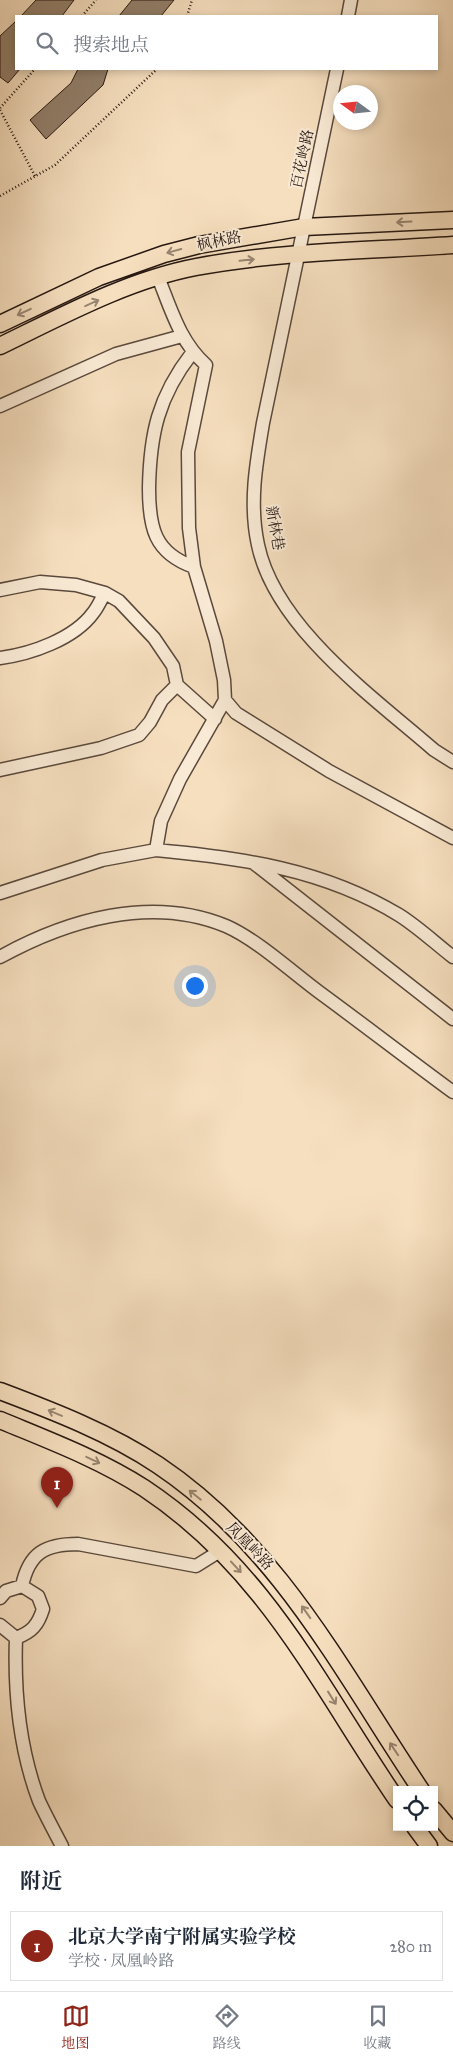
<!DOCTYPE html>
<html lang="zh">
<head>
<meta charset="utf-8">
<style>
  :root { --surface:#fff; --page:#f2f2f3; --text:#1f2937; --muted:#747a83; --line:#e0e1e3; --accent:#8f2418 }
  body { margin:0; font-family:"IM FELL Great Primer","Noto Serif SC",serif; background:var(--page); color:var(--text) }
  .controls { position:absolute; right:15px; bottom:15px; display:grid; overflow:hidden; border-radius:0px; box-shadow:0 2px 8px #0003 }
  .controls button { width:45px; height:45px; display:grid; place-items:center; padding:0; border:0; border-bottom:1px solid var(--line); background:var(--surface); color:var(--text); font:25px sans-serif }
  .compass { position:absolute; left:333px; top:85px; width:45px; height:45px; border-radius:50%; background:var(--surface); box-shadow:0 2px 8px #0003; rotate:285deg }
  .you { position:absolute; left:194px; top:985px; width:18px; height:18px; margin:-12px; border:4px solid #fff; border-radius:50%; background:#1a73e8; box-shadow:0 0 0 8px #1a73e833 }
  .badge { display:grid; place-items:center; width:32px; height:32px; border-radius:50%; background:var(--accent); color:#fff; font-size:16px; font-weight:700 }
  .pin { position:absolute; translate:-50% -41px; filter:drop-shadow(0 1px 2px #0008) }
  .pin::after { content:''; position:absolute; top:26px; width:18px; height:15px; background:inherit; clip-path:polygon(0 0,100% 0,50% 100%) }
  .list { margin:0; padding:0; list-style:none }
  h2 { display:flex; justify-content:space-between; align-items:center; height:65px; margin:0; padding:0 20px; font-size:21px }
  h2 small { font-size:16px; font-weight:400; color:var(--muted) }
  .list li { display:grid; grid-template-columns:32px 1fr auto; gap:15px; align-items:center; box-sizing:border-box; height:70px; margin:0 10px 10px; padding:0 10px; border:1px solid var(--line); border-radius:0px }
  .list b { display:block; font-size:19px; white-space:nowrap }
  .list p { margin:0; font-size:16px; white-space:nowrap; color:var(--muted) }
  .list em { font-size:16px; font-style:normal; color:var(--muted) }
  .icon { flex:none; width:28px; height:28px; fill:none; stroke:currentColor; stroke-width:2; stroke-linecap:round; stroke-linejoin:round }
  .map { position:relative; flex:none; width:453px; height:1846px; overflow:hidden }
  .search { position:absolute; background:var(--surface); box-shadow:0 2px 8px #0003; left:15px; right:15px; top:15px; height:55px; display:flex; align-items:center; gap:12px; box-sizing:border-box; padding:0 18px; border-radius:0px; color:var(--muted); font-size:19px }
  .sheet { height:145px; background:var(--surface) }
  nav { display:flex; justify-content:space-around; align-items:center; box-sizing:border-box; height:70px; border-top:1px solid var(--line); background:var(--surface); font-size:14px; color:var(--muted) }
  nav a { display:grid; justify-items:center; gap:2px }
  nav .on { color:var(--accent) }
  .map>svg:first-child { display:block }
</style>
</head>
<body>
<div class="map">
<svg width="453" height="1846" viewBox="0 0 453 1846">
  <rect width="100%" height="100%" fill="#f6dfbf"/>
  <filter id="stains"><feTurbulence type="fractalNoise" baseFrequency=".004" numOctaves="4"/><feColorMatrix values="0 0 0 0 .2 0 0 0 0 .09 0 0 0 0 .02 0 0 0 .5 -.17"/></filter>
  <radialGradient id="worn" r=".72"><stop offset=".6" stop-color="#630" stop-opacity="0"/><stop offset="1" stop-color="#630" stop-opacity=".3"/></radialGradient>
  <path fill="#927f6b" stroke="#261711" d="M36,0H74L62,16H21Z
    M132,0H174L161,16H119Z
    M16,21V69H20L8,83L0,77V36Z
    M78,69H108L103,85L46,139L30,120L71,83Z"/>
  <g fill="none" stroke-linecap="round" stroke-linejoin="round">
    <g stroke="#5a493c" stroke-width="15">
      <path id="minor" d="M348,16L351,0
        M337,69L263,423C256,464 249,504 258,545C275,627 373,697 434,750L453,762
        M158,277C171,309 180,342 206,365L188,452L189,528L194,567L216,641L224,680L225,700L180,779L161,821L156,850C242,858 323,869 399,915C418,927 435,943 453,957
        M192,353C158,397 150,434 149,488C149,527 154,553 194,567
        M0,406L116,354L182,336
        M0,590L40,582L76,585L105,593L119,601L154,638L173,666L177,685L215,719
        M0,658C31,654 74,639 93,613C98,607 101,599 105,593
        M225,700L236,713L329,771L453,838
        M0,770L101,748L139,735L150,722L162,700L177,685
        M255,864L453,1019
        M0,893L102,860L156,850
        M0,957C67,920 151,895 226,926C256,939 292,972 319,992C364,1025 408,1059 453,1092
        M22,1586C29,1553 45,1544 78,1544L196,1566L220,1551
        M0,1598L6,1591L22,1586L38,1596L43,1609C38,1625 32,1632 16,1638
        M0,1625L16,1638
        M16,1638C14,1693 19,1748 39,1801C46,1816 54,1831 62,1846"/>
    </g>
    <g stroke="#261711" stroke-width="19">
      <path id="major" d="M0,324L99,277L164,254L199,245L304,227L453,220
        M0,346C62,316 128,280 196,267C280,251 368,251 453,245
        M0,1391C53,1411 110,1433 158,1465C279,1546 342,1672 421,1790
        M0,1420C48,1440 99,1459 144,1488C266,1569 318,1684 397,1800
        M434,1810L453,1833
        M415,1827L429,1846"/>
    </g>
    <path stroke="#261711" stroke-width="2.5" stroke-dasharray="1 2.5" stroke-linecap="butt" d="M82,16L96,0
      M187,16L192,0
      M0,108L35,69
      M0,110L35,176
      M0,196L55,165L157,69"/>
    <use href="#minor" stroke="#f9ead5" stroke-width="12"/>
    <use href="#major" stroke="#f6dfbf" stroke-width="16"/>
  </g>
  <defs><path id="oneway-shaft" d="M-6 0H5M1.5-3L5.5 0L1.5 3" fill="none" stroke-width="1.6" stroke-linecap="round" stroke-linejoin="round" transform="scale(1.25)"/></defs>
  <g stroke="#988571">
    <use href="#oneway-shaft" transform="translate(404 222) rotate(177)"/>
    <use href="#oneway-shaft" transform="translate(174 251) rotate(165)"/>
    <use href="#oneway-shaft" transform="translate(247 260) rotate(-6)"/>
    <use href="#oneway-shaft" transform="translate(92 303) rotate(-24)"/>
    <use href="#oneway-shaft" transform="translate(24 312) rotate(155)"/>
    <use href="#oneway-shaft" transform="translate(55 1413) rotate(-157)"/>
    <use href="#oneway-shaft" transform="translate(93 1460) rotate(25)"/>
    <use href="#oneway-shaft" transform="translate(195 1495) rotate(-141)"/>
    <use href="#oneway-shaft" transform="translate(236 1567) rotate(47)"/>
    <use href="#oneway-shaft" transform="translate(306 1612) rotate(-125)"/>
    <use href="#oneway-shaft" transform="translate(332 1698) rotate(58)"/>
    <use href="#oneway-shaft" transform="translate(394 1749) rotate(-124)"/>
  </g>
  <g text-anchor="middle" stroke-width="4" stroke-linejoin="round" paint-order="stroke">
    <g font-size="15" fill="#261711" stroke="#f9ead5">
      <text transform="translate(302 159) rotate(-78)" y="5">百花岭路</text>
      <text transform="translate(219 241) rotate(-12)" y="5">枫林路</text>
      <text transform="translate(275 528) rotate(80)" y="5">新林巷</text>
      <text transform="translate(250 1546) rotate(46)" y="5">凤凰岭路</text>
    </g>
  </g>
  <rect width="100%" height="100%" filter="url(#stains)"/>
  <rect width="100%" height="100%" fill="url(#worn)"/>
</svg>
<div class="controls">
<button><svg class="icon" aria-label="locate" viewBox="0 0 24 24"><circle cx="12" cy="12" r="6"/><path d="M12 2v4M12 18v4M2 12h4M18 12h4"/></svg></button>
</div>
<svg class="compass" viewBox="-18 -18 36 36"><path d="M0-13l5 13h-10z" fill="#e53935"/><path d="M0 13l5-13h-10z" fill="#747a83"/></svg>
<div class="you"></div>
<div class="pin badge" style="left:57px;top:1508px">1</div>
<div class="search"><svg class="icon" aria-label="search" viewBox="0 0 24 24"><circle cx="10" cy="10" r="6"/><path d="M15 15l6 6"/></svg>搜索地点</div>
</div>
<section class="sheet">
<h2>附近<small></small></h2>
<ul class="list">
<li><span class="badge">1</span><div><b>北京大学南宁附属实验学校</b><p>学校 · 凤凰岭路</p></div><em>280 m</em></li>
</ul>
</section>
<nav>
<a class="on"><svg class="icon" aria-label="map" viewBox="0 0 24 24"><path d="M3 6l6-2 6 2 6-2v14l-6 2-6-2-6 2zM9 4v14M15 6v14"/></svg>地图</a>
<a><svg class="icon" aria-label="directions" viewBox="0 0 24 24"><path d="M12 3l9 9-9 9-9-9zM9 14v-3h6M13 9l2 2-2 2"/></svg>路线</a>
<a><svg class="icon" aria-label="saved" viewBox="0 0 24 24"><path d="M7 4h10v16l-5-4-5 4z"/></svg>收藏</a>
</nav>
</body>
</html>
